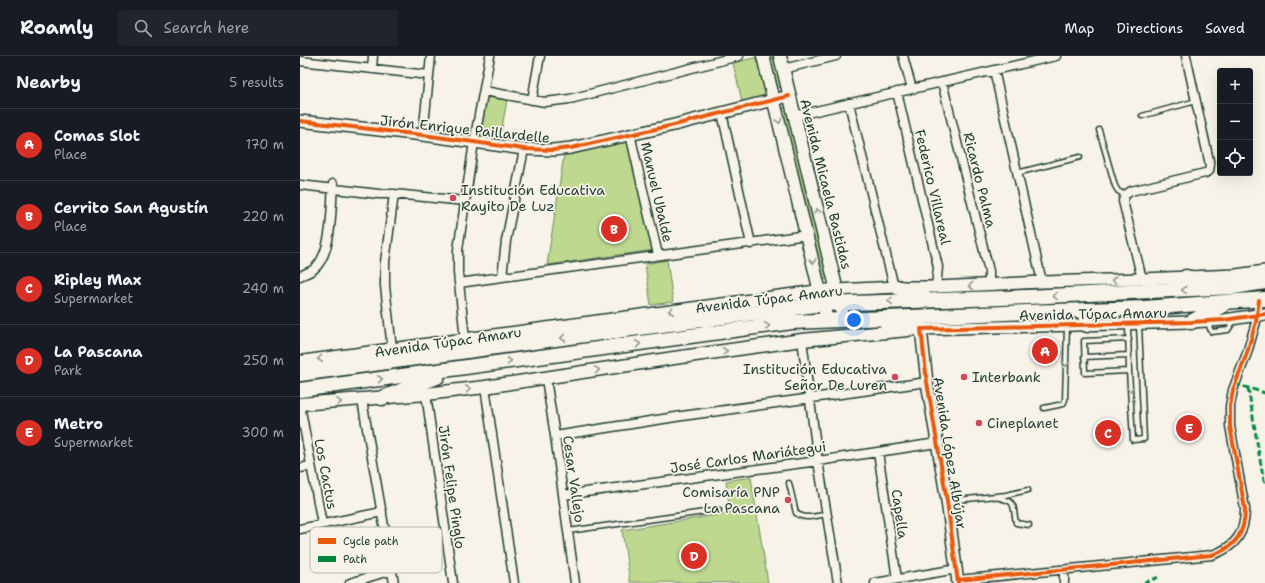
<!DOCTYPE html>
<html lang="en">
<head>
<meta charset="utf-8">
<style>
  :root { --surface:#171b24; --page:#20242c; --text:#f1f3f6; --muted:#9ea1a6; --line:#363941; --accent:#d93025 }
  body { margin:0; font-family:"Shantell Sans",sans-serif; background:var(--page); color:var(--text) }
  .controls { position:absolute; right:12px; top:12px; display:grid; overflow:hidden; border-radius:4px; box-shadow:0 4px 16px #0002 }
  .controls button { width:36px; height:36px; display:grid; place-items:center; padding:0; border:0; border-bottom:1px solid var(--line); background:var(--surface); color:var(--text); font:20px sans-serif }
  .you { position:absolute; left:554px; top:264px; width:14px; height:14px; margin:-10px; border:3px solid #fff; border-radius:50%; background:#1a73e8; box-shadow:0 0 0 6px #1a73e833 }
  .badge { display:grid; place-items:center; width:26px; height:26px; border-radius:50%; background:var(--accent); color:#fff; font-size:13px; font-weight:700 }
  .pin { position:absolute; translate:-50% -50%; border:2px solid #fff; box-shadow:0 1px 4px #0006 }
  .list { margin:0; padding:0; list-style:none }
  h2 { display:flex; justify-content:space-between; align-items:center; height:52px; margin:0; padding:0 16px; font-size:17px }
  h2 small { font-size:13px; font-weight:400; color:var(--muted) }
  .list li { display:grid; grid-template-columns:26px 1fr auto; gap:12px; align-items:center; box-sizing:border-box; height:72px; padding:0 16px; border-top:1px solid var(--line) }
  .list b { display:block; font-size:15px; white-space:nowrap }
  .list p { margin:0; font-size:13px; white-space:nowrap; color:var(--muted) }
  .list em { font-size:13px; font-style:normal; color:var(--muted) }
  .icon { flex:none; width:22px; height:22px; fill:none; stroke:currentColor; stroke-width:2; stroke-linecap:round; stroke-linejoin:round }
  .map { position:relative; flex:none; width:965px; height:527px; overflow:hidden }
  header { display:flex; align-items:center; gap:24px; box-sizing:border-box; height:56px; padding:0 20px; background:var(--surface); border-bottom:1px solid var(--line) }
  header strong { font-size:19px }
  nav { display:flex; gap:22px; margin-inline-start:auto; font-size:14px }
  .search { width:280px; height:36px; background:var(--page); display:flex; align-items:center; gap:10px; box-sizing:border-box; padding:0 14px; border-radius:4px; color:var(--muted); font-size:15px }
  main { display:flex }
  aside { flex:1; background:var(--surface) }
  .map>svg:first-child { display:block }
</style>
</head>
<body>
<header>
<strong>Roamly</strong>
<div class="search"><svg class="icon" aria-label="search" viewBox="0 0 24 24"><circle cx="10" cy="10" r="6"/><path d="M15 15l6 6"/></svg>Search here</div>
<nav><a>Map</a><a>Directions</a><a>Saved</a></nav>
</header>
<main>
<aside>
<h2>Nearby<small>5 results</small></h2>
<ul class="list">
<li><span class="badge">A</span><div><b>Comas Slot</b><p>Place</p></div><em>170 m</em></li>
<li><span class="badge">B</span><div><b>Cerrito San Agustín</b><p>Place</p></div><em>220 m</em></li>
<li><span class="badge">C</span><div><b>Ripley Max</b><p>Supermarket</p></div><em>240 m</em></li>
<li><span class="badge">D</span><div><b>La Pascana</b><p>Park</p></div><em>250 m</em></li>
<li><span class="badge">E</span><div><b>Metro</b><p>Supermarket</p></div><em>300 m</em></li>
</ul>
</aside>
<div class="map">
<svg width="965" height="527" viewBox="0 0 965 527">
  <rect width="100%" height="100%" fill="#f7f3e8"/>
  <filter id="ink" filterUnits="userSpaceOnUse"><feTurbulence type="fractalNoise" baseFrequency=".025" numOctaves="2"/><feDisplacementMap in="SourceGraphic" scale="8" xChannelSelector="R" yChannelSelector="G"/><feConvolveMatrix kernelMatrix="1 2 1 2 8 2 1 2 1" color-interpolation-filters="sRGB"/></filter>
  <g filter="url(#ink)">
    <path fill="#bed88f" stroke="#6e8a62" d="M462,0L472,41L443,49L433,7Z
      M467,0H475L481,24V31L478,32L473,25Z
      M186,41L207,44L200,83L180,80Z
      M487,50L530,222L521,224L482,56L484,51Z
      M327,83L356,191L354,194L247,209L264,99Z
      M367,204L373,246L351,249L345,208Z
      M451,421L468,527L330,526L322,474L430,457L426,425Z"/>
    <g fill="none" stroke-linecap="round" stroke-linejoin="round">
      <g stroke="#1f3d34" stroke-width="7">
        <path id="service" d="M842,60L896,45
          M799,74L815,130L818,135L825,139
          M717,117L780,101
          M908,265L910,273L912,276L928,274L934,265
          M828,268L829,315L833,384L844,383L839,269
          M829,283L784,285L785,317L829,315
          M784,301L829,299
          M744,352L763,348L765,344L767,269
          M489,427L496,457C504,464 517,460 526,458
          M694,441C718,445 712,448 716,467L729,469
          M647,445L706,439L728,434
          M268,475L419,454"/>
      </g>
      <g stroke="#1f3d34" stroke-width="11">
        <path id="minor" d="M603,0L612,33
          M0,5L129,19
          M72,13L73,0
          M483,13L536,0
          M694,14L742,226
          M642,26L689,215V229
          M184,35L245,46L270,43L439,0
          M597,36L638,211L636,231
          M232,44L240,0
          M549,47L594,231
          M422,57L451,188
          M494,60L756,0
          M330,78L358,199
          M123,79L131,0
          M0,129L79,138H94L165,145
          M0,220C4,218 10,216 14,213C33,197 31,151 33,128
          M202,221L206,185L224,93
          M842,223L823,145L825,139L831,135L905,117L909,115L910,109L886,0
          M159,227L507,179
          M165,283L158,217V194L174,86L190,0
          M502,284L518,405L538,527
          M92,293L85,230V206L94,138
          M246,323L255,380L275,527
          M185,331L214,527
          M126,338L153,527
          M62,344L94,527
          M0,349L22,468
          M255,380L382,360L627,326
          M578,396L597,523
          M0,412L11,410
          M263,439L518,405L637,387
          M0,473L82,456
          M764,515V527
          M658,524L912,499C936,491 945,477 945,453L930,370V350L933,334L947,297L956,266L959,244
          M50,527L92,514
          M575,527L657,513"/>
      </g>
      <g stroke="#1f3d34" stroke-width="14">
        <path id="tertiary" d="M0,65L123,79L224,93L253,94L271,92L374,69L489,40
          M536,234L597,231H636L742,226L842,223L936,219L965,215
          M658,527L647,445L627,326L621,273L891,266L924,264L965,258"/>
      </g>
      <g stroke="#1f3d34" stroke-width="15">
        <path id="secondary" d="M463,0L527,265
          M480,0L544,264
          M0,306L520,235L536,234
          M0,348L126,338L185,331L374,302L502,284L608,274"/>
      </g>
      <g stroke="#1f3d34" stroke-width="17">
        <path id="trunk" d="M886,221L914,227
          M597,231L624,241
          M785,255L787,269
          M891,266L923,249
          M587,268L621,273
          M0,318L270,281L523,248L727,241L933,231L965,226
          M0,334L492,266L727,256L844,252L965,243
          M82,342L137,321"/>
      </g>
      <use href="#service" stroke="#f7f3e8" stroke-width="4"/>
      <use href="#minor" stroke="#f7f3e8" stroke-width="8"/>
      <use href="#tertiary" stroke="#f7f3e8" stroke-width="11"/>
      <use href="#secondary" stroke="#f7f3e8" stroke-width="12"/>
      <use href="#trunk" stroke="#f7f3e8" stroke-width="14"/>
      <path stroke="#00873e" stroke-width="3" stroke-dasharray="6 3" stroke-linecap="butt" d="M935,328L965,337
        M948,332C954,364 958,397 965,429
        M844,527L859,521"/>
      <g stroke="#f7f3e8" stroke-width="6">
        <path id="cycleway" d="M0,65L123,79L224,93L253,94L271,92L374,69L489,40
          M658,524L912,499C936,491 945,477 945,453L930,370V350L933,334L947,297L956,266L959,244
          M658,527L647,445L627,326L621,273L891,266L924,264L965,258"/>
      </g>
      <use href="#cycleway" stroke="#e8590c" stroke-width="4"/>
    </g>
    <defs><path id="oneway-chevron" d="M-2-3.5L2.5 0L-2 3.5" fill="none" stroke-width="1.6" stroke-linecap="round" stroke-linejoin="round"/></defs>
    <g stroke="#8b988e">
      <use href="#oneway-chevron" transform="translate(479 65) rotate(76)"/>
      <use href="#oneway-chevron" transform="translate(517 155) rotate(-104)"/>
      <use href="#oneway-chevron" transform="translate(513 205) rotate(76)"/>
      <use href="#oneway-chevron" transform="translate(814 224) rotate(179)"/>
      <use href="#oneway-chevron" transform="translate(671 230) rotate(177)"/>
      <use href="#oneway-chevron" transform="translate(884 234) rotate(177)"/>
      <use href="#oneway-chevron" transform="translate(755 240) rotate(177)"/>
      <use href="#oneway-chevron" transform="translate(590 245) rotate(178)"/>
      <use href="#oneway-chevron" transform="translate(371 255) rotate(173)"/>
      <use href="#oneway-chevron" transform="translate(467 270) rotate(-8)"/>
      <use href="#oneway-chevron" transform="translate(263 282) rotate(172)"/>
      <use href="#oneway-chevron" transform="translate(338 288) rotate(-8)"/>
      <use href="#oneway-chevron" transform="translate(425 295) rotate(-8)"/>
      <use href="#oneway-chevron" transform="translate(20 303) rotate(172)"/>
      <use href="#oneway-chevron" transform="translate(209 305) rotate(-8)"/>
      <use href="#oneway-chevron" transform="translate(766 308) rotate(91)"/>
      <use href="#oneway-chevron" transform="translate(297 314) rotate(-9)"/>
      <use href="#oneway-chevron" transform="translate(80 323) rotate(-8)"/>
      <use href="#oneway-chevron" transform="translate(168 333) rotate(-7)"/>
      <use href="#oneway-chevron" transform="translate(830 333) rotate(87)"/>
      <use href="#oneway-chevron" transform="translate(39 346) rotate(-4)"/>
    </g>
  </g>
  <g fill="#d1495b" stroke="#f7f3e8" stroke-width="1.5">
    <circle cx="153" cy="142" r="4"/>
    <circle cx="595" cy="321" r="4"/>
    <circle cx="664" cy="321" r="4"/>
    <circle cx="679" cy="367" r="4"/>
    <circle cx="488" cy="444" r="4"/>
  </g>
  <g text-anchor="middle" stroke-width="3.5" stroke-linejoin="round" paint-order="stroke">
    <g font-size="14" fill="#1f3d34" stroke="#f7f3e8">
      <text transform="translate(165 73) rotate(6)" y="5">Jirón Enrique Paillardelle</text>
      <text transform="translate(680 124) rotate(76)" y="5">Ricardo Palma</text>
      <text transform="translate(526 128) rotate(76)" y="5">Avenida Micaela Bastidas</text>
      <text transform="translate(633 131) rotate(77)" y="5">Federico Villareal</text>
      <text transform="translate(357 136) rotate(77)" y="5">Manuel Ubalde</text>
      <text transform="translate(469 243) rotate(-7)" y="5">Avenida Túpac Amaru</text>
      <text transform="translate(793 258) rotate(-1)" y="5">Avenida Túpac Amaru</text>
      <text transform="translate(148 286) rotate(-8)" y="5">Avenida Túpac Amaru</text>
      <text transform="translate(650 397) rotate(81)" y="5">Avenida López Albújar</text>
      <text transform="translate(448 401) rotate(-8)" y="5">José Carlos Mariátegui</text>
      <text transform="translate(26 418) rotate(79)" y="5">Los Cactus</text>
      <text transform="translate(274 423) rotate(82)" y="5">Cesar Vallejo</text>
      <text transform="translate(152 431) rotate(82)" y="5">Jirón Felipe Pinglo</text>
      <text transform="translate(600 458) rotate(82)" y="5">Capella</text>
    </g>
    <g font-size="14" fill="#1f3d34" stroke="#f7f3e8" text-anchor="start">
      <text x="161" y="139">Institución Educativa<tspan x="161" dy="16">Rayito De Luz</tspan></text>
      <text x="587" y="318" text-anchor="end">Institución Educativa<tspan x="587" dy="16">Señor De Luren</tspan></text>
      <text x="672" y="326">Interbank</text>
      <text x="687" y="372">Cineplanet</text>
      <text x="480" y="441" text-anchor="end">Comisaría PNP<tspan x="480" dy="16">La Pascana</tspan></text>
    </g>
  </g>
  <rect x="10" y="471" width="132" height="46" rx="6" fill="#f7f3e8" stroke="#b6bcb2" stroke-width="1"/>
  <rect x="18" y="482" width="18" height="6" fill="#e8590c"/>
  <rect x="18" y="500" width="18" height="6" fill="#00873e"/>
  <g font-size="11" fill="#1f3d34">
    <text x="43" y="489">Cycle path</text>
    <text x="43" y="507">Path</text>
  </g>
</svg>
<div class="controls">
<button>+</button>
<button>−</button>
<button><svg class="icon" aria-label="locate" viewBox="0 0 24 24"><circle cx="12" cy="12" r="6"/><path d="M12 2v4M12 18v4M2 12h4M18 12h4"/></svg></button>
</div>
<div class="you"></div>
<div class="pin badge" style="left:745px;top:295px">A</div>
<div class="pin badge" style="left:314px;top:173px">B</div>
<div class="pin badge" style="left:808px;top:377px">C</div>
<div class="pin badge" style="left:394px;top:500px">D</div>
<div class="pin badge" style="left:889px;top:372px">E</div>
</div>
</main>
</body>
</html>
